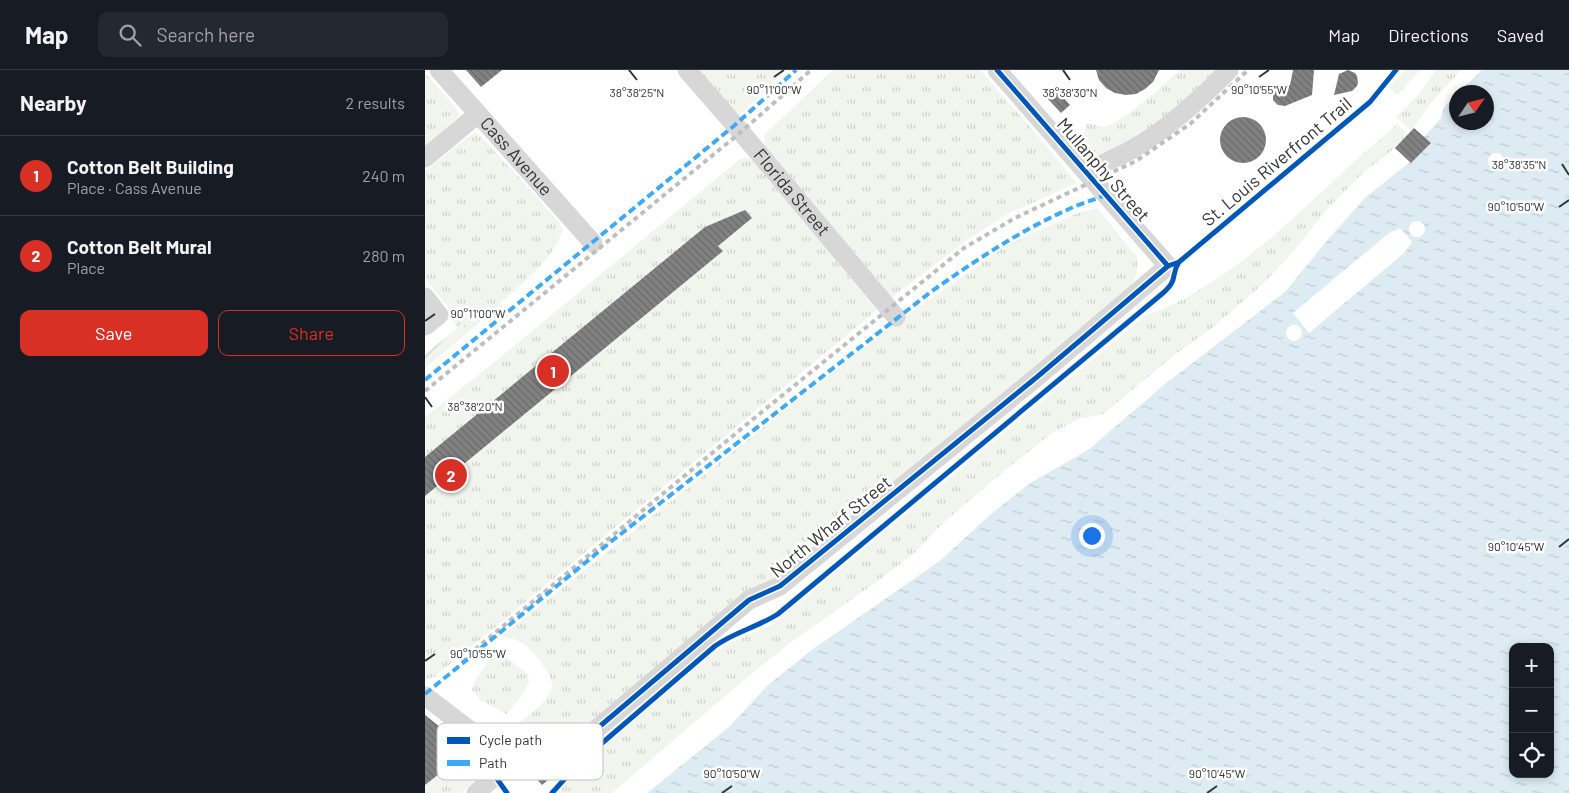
<!DOCTYPE html>
<html lang="en">
<head>
<meta charset="utf-8">
<style>
  :root { --surface:#171b24; --page:#242831; --text:#f1f3f6; --muted:#9ea1a6; --line:#363941; --accent:#d93025 }
  body { margin:0; font-family:Barlow,sans-serif; background:var(--page); color:var(--text) }
  .controls { position:absolute; right:15px; bottom:15px; display:grid; overflow:hidden; border-radius:10px; box-shadow:0 2px 8px #0003 }
  .controls button { width:45px; height:45px; display:grid; place-items:center; padding:0; border:0; border-bottom:1px solid var(--line); background:var(--surface); color:var(--text); font:25px sans-serif }
  .compass { position:absolute; left:1024px; top:15px; width:45px; height:45px; border-radius:50%; background:var(--surface); box-shadow:0 2px 8px #0003; rotate:55deg }
  .you { position:absolute; left:666px; top:465px; width:18px; height:18px; margin:-12px; border:4px solid #fff; border-radius:50%; background:#1a73e8; box-shadow:0 0 0 8px #1a73e833 }
  .badge { display:grid; place-items:center; width:32px; height:32px; border-radius:50%; background:var(--accent); color:#fff; font-size:16px; font-weight:700 }
  .pin { position:absolute; translate:-50% -50%; border:2px solid #fff; box-shadow:0 1px 5px #0006 }
  .list { margin:0; padding:0; list-style:none }
  h2 { display:flex; justify-content:space-between; align-items:center; height:65px; margin:0; padding:0 20px; font-size:21px }
  h2 small { font-size:16px; font-weight:400; color:var(--muted) }
  .list li { display:grid; grid-template-columns:32px 1fr auto; gap:15px; align-items:center; box-sizing:border-box; height:80px; padding:0 20px; border-top:1px solid var(--line) }
  .list b { display:block; font-size:19px; white-space:nowrap }
  .list p { margin:0; font-size:16px; white-space:nowrap; color:var(--muted) }
  .list em { font-size:16px; font-style:normal; color:var(--muted) }
  .actions { display:flex; gap:10px; padding:15px 20px }
  .actions a { flex:1; padding:11px 0; border:1px solid var(--accent); border-radius:10px; text-align:center; font-size:18px; color:var(--accent) }
  .actions .main { background:var(--accent); color:#fff }
  .icon { flex:none; width:28px; height:28px; fill:none; stroke:currentColor; stroke-width:2; stroke-linecap:round; stroke-linejoin:round }
  .map { position:relative; flex:none; width:1144px; height:723px; overflow:hidden }
  header { display:flex; align-items:center; gap:30px; box-sizing:border-box; height:70px; padding:0 25px; background:var(--surface); border-bottom:1px solid var(--line) }
  header strong { font-size:24px }
  nav { display:flex; gap:28px; margin-inline-start:auto; font-size:18px }
  .search { width:350px; height:45px; background:var(--page); display:flex; align-items:center; gap:12px; box-sizing:border-box; padding:0 18px; border-radius:10px; color:var(--muted); font-size:19px }
  main { display:flex }
  aside { flex:1; background:var(--surface) }
  .map>svg:first-child { display:block }
</style>
</head>
<body>
<header>
<strong>Map</strong>
<div class="search"><svg class="icon" aria-label="search" viewBox="0 0 24 24"><circle cx="10" cy="10" r="6"/><path d="M15 15l6 6"/></svg>Search here</div>
<nav><a>Map</a><a>Directions</a><a>Saved</a></nav>
</header>
<main>
<aside>
<h2>Nearby<small>2 results</small></h2>
<ul class="list">
<li><span class="badge">1</span><div><b>Cotton Belt Building</b><p>Place · Cass Avenue</p></div><em>240 m</em></li>
<li><span class="badge">2</span><div><b>Cotton Belt Mural</b><p>Place</p></div><em>280 m</em></li>
</ul>
<div class="actions"><a class="main">Save</a><a>Share</a></div>
</aside>
<div class="map">
<svg width="1144" height="723" viewBox="0 0 1144 723">
  <defs>
    <pattern id="grass-tufts" width="24" height="20" patternUnits="userSpaceOnUse" patternTransform="scale(1.25)"><rect width="24" height="20" fill="#f1f5ed"/><path d="M3 7l-1-3M5 7V3M7 7l1-3M15 17l-1-3M17 17v-4M19 17l1-3" fill="none" stroke="#cfd2cc"/></pattern>
    <pattern id="garden-furrows" width="10" height="10" patternUnits="userSpaceOnUse" patternTransform="scale(1.25)"><rect width="10" height="10" fill="#f1f5ed"/><path d="M-1 1l2-2M0 10L10 0M9 11l2-2" fill="none" stroke="#cfd2cc"/></pattern>
    <pattern id="water-ripples" width="26" height="14" patternUnits="userSpaceOnUse" patternTransform="scale(1.25)"><rect width="26" height="14" fill="#ddebf3"/><path d="M2 4q2-2 4 0t4 0M15 11q2-2 4 0t4 0" fill="none" stroke="#becad1"/></pattern>
    <pattern id="building-back-hatch" width="6" height="6" patternUnits="userSpaceOnUse" patternTransform="scale(1.25)"><rect width="6" height="6" fill="#818181"/><path d="M-1 5l2 2M0 0l6 6M5-1l2 2" fill="none" stroke="#6a6a6a"/></pattern>
  </defs>
  <rect width="100%" height="100%" fill="#fff"/>
  <path fill="url(#grass-tufts)" d="M272,0H361L318,42H311Z
    M408,0H555L606,58L652,113L584,143L538,173L465,229L346,86L339,73L340,64Z
    M755,0H794L722,63L702,75L671,85L658,70L661,53L681,57C709,43 731,21 755,0Z
    M980,0H995L972,25L964,17Z
    M1011,0H1036L1005,34L986,61L971,47L995,23Z
    M0,3L31,38L34,44L31,49L0,76Z
    M972,54L983,65L970,78L938,103L903,138L868,182L838,214L787,258L752,283L678,344L654,349L628,362L567,411L516,455L489,483L454,510L369,570L326,604L187,723H132L161,692L288,583L305,573L348,554L721,245C797,220 871,146 929,92C942,79 960,67 972,54Z
    M50,63L56,66L133,151L138,160C128,189 101,210 79,230C53,254 27,276 0,298V291L40,258L0,209V101L44,66Z
    M324,88L331,93L452,240L34,587L9,607L0,610V347L72,290L315,89Z
    M672,138L712,187C716,205 704,218 694,231L166,658L93,677L81,674L77,669L80,663C92,654 124,633 127,618C128,608 120,598 115,591C103,575 96,570 77,566L457,263L582,175L650,144Z
    M77,584L103,604L104,612L97,625L81,644L55,630L47,620C50,607 64,587 77,584Z
    M36,663C43,668 52,674 57,680C69,694 46,713 37,723H0V715L43,680L26,666Z"/>
  <path fill="url(#garden-furrows)" d="M28,243L40,258L0,291V284L33,258L25,247Z"/>
  <path fill="url(#water-ripples)" fill-rule="evenodd" d="M1057,0H1144V723H222L304,657L342,616L384,582L516,490L566,444L605,413L663,380L740,314L860,222L906,166L941,127L985,92L986,93L1005,74L999,67L1016,48L1019,37L1031,25L1032,52H1062V22H1034ZM1088,577H1125V704H1088Z"/>
  <path fill="#fff" d="M1063 91a8 8 0 1 1 16 0a8 8 0 1 1-16 0Z
    M984 159a8 8 0 1 1 16 0a8 8 0 1 1-16 0Z
    M975,158L987,172L979,183L884,263L868,243L964,163Z
    M861 263a8 8 0 1 1 16 0a8 8 0 1 1-16 0Z"/>
  <path fill="url(#building-back-hatch)" d="M41,0H77L56,17Z
    M671,0H734L728,12L720,19L711,24L701,25L690,23L681,18L674,10Z
    M868,0H889L887,25L860,36L853,35L848,30V20L853,15H865Z
    M923,0L930,3L932,6L933,13L932,16L927,21L909,25L914,4Z
    M631,19L645,35L636,43L621,27Z
    M795 70a23 23 0 1 1 46 0a23 23 0 1 1-46 0Z
    M989,58L1006,73L986,93L970,78Z
    M320,140L327,148L293,176L298,181L0,426V387L280,157Z
    M0,645L44,680L0,715Z
    M128,687L137,698L117,715L106,703L115,695L116,697Z"/>
  <g fill="none" stroke-linecap="round" stroke-linejoin="round">
    <g stroke="#d7d7d7" stroke-width="19">
      <path id="s1" d="M14,0L168,173"/>
      <path id="s2" d="M262,0L316,62L471,247"/>
      <path d="M0,88L53,44"/>
      <path d="M661,102C676,94 691,88 706,80C742,60 775,29 804,0"/>
      <path d="M0,227L14,245L0,256"/>
      <path d="M0,626L85,691"/>
      <path d="M51,723L97,682L147,672L168,662L324,530L355,516L612,307L743,196L572,0"/>
    </g>
    <path stroke="#bebebe" stroke-width="4" stroke-dasharray="5 4" stroke-linecap="butt" d="M0,321L316,62L386,0
      M36,591L327,350L539,178L590,148L711,91L765,54L823,0"/>
    <path stroke="#3fa9f5" stroke-width="4" stroke-dasharray="8 4" stroke-linecap="butt" d="M0,310L310,55L371,0
      M0,624L188,470L507,221C550,191 594,161 642,140C654,134 668,130 681,125"/>
    <g stroke="#fff" stroke-width="8">
      <path id="cycleway" d="M572,0L743,196
        M82,723L70,706L97,682L147,672L168,662L324,530L355,516L612,307L743,196L754,192L945,32L971,0
        M127,723L154,693L290,576C309,562 333,557 353,544L738,223C754,209 745,206 754,192"/>
    </g>
    <use href="#cycleway" stroke="#0057b8" stroke-width="5"/>
  </g>
  <path fill="none" stroke="#333" stroke-width="2" d="M204,0L212,10M638,0L645,10M349,7L359,0M834,7L844,0M1137,94L1144,105M1134,137L1144,130M0,251L10,244M0,327L7,337M1134,477L1144,469M0,591L10,584M297,723L307,716M782,723L792,716"/>
  <g text-anchor="middle" stroke-width="5" stroke-linejoin="round" paint-order="stroke">
    <g font-size="18" fill="#333" stroke="#fff">
      <text dy="6" stroke="none"><textPath href="#s1" startOffset="116">Cass Avenue</textPath></text>
      <text transform="translate(852 92) rotate(-40)" y="6">St. Louis Riverfront Trail</text>
      <text transform="translate(678 100) rotate(49)" y="6">Mullanphy Street</text>
      <text dy="6" stroke="none"><textPath href="#s2" startOffset="161">Florida Street</textPath></text>
      <text transform="translate(406 457) rotate(-39)" y="6">North Wharf Street</text>
    </g>
  </g>
  <rect x="12" y="653" width="166" height="57" rx="8" fill="#fff" stroke="#c2c2c2" stroke-width="1"/>
  <rect x="22" y="667" width="23" height="7" fill="#0057b8"/>
  <rect x="22" y="690" width="23" height="6" fill="#3fa9f5"/>
  <g font-size="14" fill="#333">
    <text x="54" y="675">Cycle path</text>
    <text x="54" y="698">Path</text>
  </g>
  <g font-size="12" text-anchor="middle" fill="#333" stroke="#fff" stroke-width="5" stroke-linejoin="round" paint-order="stroke">
    <text x="349" y="24">90°11'00"W</text>
    <text x="834" y="24">90°10'55"W</text>
    <text x="212" y="27">38°38'25"N</text>
    <text x="645" y="27">38°38'30"N</text>
    <text x="1094" y="99">38°38'35"N</text>
    <text x="1091" y="141">90°10'50"W</text>
    <text x="53" y="248">90°11'00"W</text>
    <text x="50" y="341">38°38'20"N</text>
    <text x="1091" y="481">90°10'45"W</text>
    <text x="53" y="588">90°10'55"W</text>
    <text x="307" y="708">90°10'50"W</text>
    <text x="792" y="708">90°10'45"W</text>
  </g>
</svg>
<div class="controls">
<button>+</button>
<button>−</button>
<button><svg class="icon" aria-label="locate" viewBox="0 0 24 24"><circle cx="12" cy="12" r="6"/><path d="M12 2v4M12 18v4M2 12h4M18 12h4"/></svg></button>
</div>
<svg class="compass" viewBox="-18 -18 36 36"><path d="M0-13l5 13h-10z" fill="#e53935"/><path d="M0 13l5-13h-10z" fill="#9ea1a6"/></svg>
<div class="you"></div>
<div class="pin badge" style="left:128px;top:301px">1</div>
<div class="pin badge" style="left:26px;top:405px">2</div>
</div>
</main>
</body>
</html>
